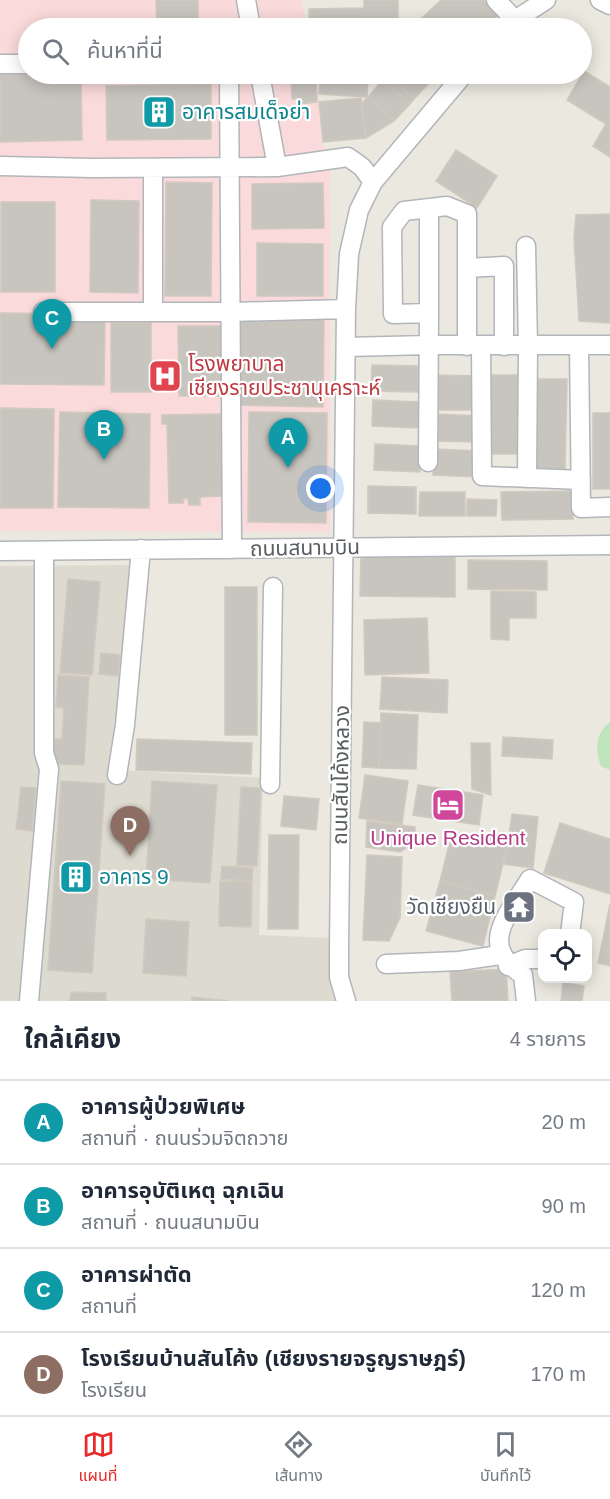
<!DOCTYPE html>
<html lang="th">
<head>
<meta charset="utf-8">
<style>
  :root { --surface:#fff; --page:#f6f6f7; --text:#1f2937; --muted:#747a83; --line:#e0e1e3; --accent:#e72a2a }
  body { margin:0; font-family:Helvetica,"Noto Sans Thai",sans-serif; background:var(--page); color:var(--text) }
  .controls { position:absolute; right:18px; bottom:18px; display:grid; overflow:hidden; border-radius:12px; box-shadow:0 3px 15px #0003 }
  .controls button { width:54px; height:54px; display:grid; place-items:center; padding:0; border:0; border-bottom:2px solid var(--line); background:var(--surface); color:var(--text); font:30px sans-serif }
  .you { position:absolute; left:321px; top:489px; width:21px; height:21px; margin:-15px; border:4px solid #fff; border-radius:50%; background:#1a73e8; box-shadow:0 0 0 9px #1a73e833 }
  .badge { display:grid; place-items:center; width:39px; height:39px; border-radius:50%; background:var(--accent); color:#fff; font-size:20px; font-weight:700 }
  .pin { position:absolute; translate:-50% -50px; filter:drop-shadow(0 2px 3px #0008) }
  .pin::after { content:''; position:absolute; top:32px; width:21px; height:18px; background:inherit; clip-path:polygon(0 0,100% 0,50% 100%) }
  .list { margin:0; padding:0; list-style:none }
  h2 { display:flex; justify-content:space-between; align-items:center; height:78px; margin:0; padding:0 24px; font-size:26px }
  h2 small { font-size:20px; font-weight:400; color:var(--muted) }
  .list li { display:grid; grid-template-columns:39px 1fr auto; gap:18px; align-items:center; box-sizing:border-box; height:84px; padding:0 24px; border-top:2px solid var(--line) }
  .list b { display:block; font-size:22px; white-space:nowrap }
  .list p { margin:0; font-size:20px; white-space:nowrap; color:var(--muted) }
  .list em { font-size:20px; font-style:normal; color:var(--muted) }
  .icon { flex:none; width:33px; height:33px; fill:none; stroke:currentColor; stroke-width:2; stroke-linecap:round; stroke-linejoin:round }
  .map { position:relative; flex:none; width:610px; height:1001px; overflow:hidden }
  .search { position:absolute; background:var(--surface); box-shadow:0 3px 15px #0003; left:18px; right:18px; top:18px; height:66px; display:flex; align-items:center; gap:15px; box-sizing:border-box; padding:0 21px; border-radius:33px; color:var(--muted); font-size:22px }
  .sheet { height:414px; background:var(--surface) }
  nav { display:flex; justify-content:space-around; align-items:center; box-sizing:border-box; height:84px; border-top:2px solid var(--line); background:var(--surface); font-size:16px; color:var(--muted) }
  nav a { display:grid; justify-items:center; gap:3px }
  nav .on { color:var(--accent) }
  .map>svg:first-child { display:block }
</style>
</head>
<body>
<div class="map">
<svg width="610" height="1001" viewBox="0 0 610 1001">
  <rect width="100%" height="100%" fill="#ebe8df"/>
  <path fill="#dddad0" d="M129,565L115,770L263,778L259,935L330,938L333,995L337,1001H0V566Z"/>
  <path fill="#fadada" d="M0,0H301L307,28H28V74H316L322,145L330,158V532L0,531Z"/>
  <path fill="#bee4bb" d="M610,722V770L601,766C595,751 595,733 610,722Z"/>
  <path fill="#c8c5bf" stroke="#d0c9be" stroke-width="1.5" d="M156,0H198V28H157Z
    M364,0H398V27H309V9L364,8Z
    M441,0H484L498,15L484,28H411Z
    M584,71L610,87V157L593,146L606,124L567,100Z
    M0,74H81L82,140L0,142Z
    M285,74H314V75L285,77Z
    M385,74L414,99L410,104L383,79Z
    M387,74H433L436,76L414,99Z
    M320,76L368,79L367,97L319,94Z
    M383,79L410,104L394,121L369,96Z
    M316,80L317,102L299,104L298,99H292L291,82Z
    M211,84V139L107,140L106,86Z
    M369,96L394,121L366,138L362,103Z
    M361,98L366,138L323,142L319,102Z
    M456,150L497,176L477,208L436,181Z
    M166,182L212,183L211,296H165Z
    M323,183L324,228L252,229V184Z
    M91,200L139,201L138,293L90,292Z
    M1,202H55V292H1Z
    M610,214V323L579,321L574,238L576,215Z
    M257,243L323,244V296H257Z
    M0,313L105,314L104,385L0,384Z
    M240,317L324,318L323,407L238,405Z
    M111,323H151V392H111Z
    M178,326H222V396H179Z
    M372,365L418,366V392L371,391Z
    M433,375L479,376L478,410H432Z
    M486,375H518V454H486Z
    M537,379H567L565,469L535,468Z
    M373,400L419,402V428L372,426Z
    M0,408L54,409L53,508H0Z
    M60,412L150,414L149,508L58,507Z
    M249,412L327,413L326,523L248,522Z
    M593,413H610V489H593Z
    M221,414L223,496L200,497V505H189L188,498L183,499V503H169L167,424H162V415Z
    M434,414L480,416L479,442L433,441Z
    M375,444L421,446L420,472L374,470Z
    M434,449L480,451L479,477L433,475Z
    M368,486L416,487V514L368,513Z
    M572,491L573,519L502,520L501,492Z
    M420,492H465V516H419Z
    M467,499L497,500L496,516H467Z
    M361,555L455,556V597L360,596Z
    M468,560L547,561V590L468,589Z
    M68,579L100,582L92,675L60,673Z
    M225,587H257V735H225Z
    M491,591L536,592V618H509V640L491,639Z
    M427,618L429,673L365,675L364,620Z
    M101,653L120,655L118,676L99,674Z
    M58,675L89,677L84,765L53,764L54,739H62L64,708L56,707Z
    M382,677L448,680L447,713L380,709Z
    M381,713L418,715L416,769L379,768Z
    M364,722L381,723L379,768L362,767Z
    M503,737L553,740L552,759L502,756Z
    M137,739L252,743L251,774L136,770Z
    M471,743H490L491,795L472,789Z
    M365,775L408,781L402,824L359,818Z
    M61,781L105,784L92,973L48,970Z
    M152,781L217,785L210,883L146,879Z
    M418,785L483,795L479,825L413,815Z
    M21,787L36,788L32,831L16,829Z
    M241,787L261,788L257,866L237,865Z
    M284,796L319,799L316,830L281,826Z
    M512,814L538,817L533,868L503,864L508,843Z
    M367,821L415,827V842L400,852L366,847Z
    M560,823L610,839V894L544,873Z
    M478,834L508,843L495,896L440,881L451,837Z
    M269,835H299L298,929H268Z
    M367,855L402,857L400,918L389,941L363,940Z
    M222,866L253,868L252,881L221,879Z
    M220,881L252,882L251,927L219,926Z
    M440,881L495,896L483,946L426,931Z
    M610,904V966L598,963Z
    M146,919L189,922L186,976L143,973Z
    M506,969L508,1001H452L450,972Z
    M563,983L584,986L582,1001H561Z
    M71,992L106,993V1001H70Z
    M192,997L229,1001H192Z"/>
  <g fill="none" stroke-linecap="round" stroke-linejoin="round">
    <g stroke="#b2b6ba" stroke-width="21">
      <path id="minor" d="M246,0L251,28
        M496,0L515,20
        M600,0L610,5
        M507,28L515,20L546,0
        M0,64H28
        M229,74L232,549
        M260,74L277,167
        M0,166L93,168L277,167L348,157L362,167L373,182
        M429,208V313
        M526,246L528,346L527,478
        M43,312H231L346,309
        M153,312V168
        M579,345L581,508L610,507
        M467,346V268
        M481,346L482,476L581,480
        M346,347L429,345H610
        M428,462L429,313L393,314L392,227L404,211L447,206L467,214V268L504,266V346
        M0,551L610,545
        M117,775L125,725L141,549
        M270,784L273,587
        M386,964L459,961L500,955
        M508,966L525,959H542
        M29,1001L49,769L44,753V551
        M346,1001L339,977V949L346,309L349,254L359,210L373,182L464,74
        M526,1001L523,975C476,945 509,914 530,879L574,902L570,934"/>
    </g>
    <use href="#minor" stroke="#fff" stroke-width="18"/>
  </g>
  <defs>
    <g id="building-square" transform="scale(1.725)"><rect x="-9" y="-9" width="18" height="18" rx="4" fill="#0f9aa8" stroke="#fff"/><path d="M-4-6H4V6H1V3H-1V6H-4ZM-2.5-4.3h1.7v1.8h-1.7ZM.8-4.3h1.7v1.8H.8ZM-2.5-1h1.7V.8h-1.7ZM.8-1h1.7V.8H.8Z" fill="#fff"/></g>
    <g id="hospital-square" transform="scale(1.725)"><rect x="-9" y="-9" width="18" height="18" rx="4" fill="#e0444e" stroke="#fff"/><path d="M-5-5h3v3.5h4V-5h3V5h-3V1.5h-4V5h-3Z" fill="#fff"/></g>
    <g id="hotel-square" transform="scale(1.725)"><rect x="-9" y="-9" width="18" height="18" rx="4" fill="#d1479c" stroke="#fff"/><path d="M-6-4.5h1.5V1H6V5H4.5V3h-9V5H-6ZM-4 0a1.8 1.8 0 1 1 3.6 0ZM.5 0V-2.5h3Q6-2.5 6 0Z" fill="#fff"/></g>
    <g id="temple-square" transform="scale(1.725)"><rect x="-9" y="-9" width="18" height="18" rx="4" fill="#6b7280" stroke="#fff"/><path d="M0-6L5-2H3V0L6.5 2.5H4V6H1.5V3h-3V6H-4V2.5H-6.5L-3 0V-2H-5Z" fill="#fff"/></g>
  </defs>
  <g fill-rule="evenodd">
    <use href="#building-square" x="159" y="112"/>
    <use href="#hospital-square" x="165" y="376"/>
    <use href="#hotel-square" x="448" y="805"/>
    <use href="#building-square" x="76" y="877"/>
    <use href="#temple-square" x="519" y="907"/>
  </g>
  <g text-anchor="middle" stroke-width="4.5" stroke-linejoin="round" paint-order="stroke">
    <g font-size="21" fill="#0d838f" stroke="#fff" text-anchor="start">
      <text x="182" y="119">อาคารสมเด็จย่า</text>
      <text x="99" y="884">อาคาร 9</text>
    </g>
    <g font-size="21" fill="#be3a42" stroke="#fff" text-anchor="start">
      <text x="188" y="371">โรงพยาบาล<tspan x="188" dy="24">เชียงรายประชานุเคราะห์</tspan></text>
    </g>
    <g font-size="21" fill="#585d60" stroke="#fff">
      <text transform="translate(305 548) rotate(-1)" y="7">ถนนสนามบิน</text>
      <text transform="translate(341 775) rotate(-89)" y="7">ถนนสันโค้งหลวง</text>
    </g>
    <g font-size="21" fill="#b23c85" stroke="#fff">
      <text x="448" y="845">Unique Resident</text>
    </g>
    <g font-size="21" fill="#5b616d" stroke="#fff" text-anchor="end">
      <text x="496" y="914">วัดเชียงยืน</text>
    </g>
  </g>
</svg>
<div class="controls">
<button><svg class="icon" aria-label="locate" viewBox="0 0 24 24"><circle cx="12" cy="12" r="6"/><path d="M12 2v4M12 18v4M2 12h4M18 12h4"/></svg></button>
</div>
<div class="you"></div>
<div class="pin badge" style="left:288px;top:468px;background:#0f9aa8">A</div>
<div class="pin badge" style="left:104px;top:460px;background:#0f9aa8">B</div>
<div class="pin badge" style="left:52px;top:349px;background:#0f9aa8">C</div>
<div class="pin badge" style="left:130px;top:856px;background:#8d6e63">D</div>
<div class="search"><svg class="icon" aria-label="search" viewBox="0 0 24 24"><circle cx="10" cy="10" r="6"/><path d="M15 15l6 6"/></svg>ค้นหาที่นี่</div>
</div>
<section class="sheet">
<h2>ใกล้เคียง<small>4 รายการ</small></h2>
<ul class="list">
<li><span class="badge" style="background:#0f9aa8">A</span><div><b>อาคารผู้ป่วยพิเศษ</b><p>สถานที่ · ถนนร่วมจิตถวาย</p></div><em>20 m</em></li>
<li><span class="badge" style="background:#0f9aa8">B</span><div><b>อาคารอุบัติเหตุ ฉุกเฉิน</b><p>สถานที่ · ถนนสนามบิน</p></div><em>90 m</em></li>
<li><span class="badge" style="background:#0f9aa8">C</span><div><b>อาคารผ่าตัด</b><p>สถานที่</p></div><em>120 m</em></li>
<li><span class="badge" style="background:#8d6e63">D</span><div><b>โรงเรียนบ้านสันโค้ง (เชียงรายจรูญราษฎร์)</b><p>โรงเรียน</p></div><em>170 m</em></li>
</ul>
</section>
<nav>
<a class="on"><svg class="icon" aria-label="map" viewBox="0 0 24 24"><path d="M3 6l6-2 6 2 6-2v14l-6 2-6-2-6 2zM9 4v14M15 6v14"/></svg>แผนที่</a>
<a><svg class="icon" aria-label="directions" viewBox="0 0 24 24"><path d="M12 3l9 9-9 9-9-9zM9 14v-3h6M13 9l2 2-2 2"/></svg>เส้นทาง</a>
<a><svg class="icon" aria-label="saved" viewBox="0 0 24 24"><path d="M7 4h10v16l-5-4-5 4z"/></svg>บันทึกไว้</a>
</nav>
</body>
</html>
